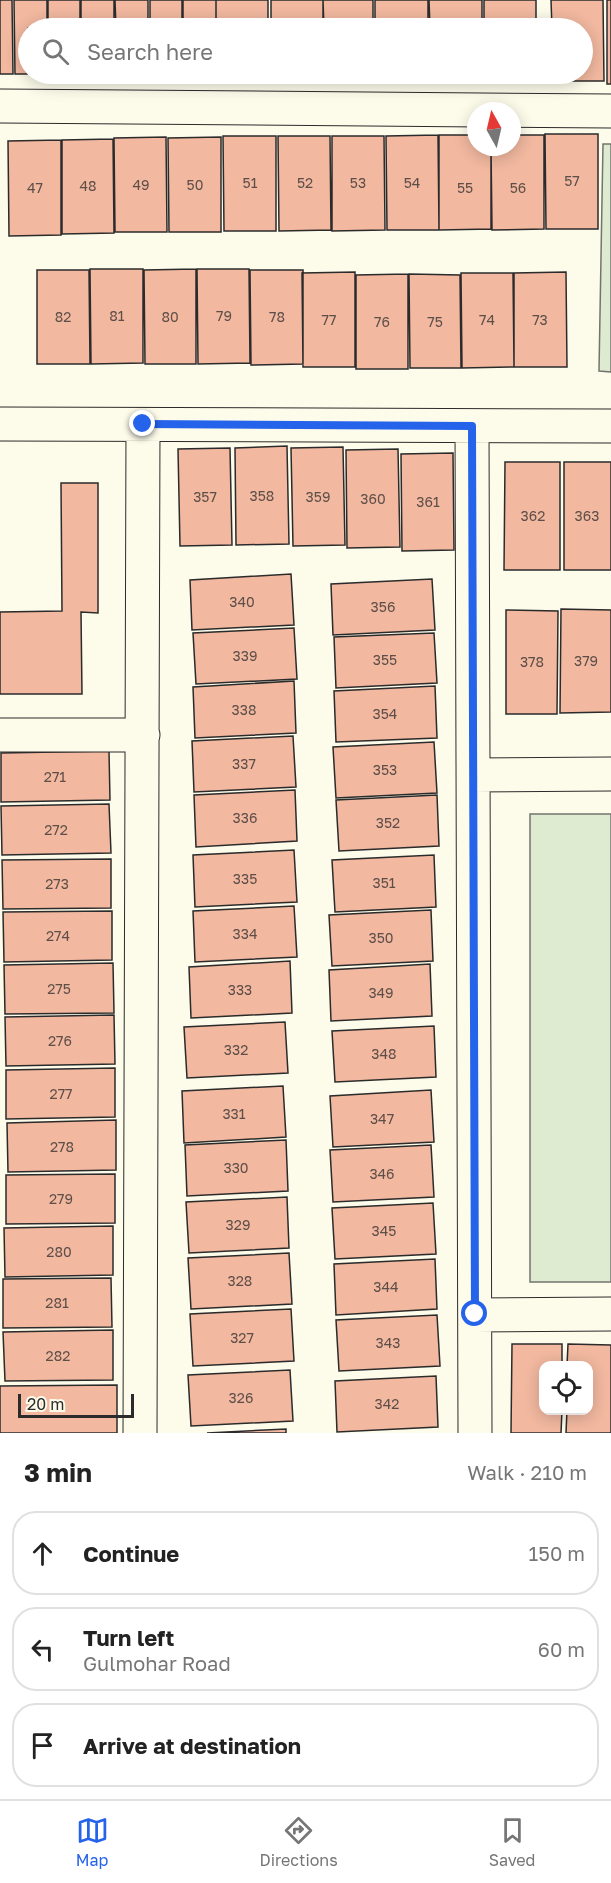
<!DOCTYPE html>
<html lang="en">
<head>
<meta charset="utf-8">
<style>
  :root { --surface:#fff; --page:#f6f6f6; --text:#222; --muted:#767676; --line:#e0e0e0; --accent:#2563eb }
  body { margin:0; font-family:"Golos Text",sans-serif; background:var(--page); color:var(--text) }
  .controls { position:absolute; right:18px; bottom:18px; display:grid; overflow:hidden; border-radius:12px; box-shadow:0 3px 15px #0003 }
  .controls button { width:54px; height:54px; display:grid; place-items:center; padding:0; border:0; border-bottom:2px solid var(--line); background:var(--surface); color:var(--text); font:30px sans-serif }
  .compass { position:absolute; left:467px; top:102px; width:54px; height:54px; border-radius:50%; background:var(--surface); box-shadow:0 3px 15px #0003; rotate:352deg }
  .scale { position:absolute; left:18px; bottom:15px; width:116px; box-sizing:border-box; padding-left:6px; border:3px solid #2b2b2b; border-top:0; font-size:16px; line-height:21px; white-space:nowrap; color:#2b2b2b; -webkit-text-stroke:4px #fdfbea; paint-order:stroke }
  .stop { position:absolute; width:18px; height:18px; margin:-14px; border:4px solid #2563eb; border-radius:50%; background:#fff }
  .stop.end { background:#2563eb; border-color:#fff; box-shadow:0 2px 6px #0008 }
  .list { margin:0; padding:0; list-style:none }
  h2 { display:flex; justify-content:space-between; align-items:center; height:78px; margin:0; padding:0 24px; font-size:26px }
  h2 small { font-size:20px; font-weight:400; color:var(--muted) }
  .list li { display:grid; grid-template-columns:39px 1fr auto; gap:18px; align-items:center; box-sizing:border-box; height:84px; margin:0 12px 12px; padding:0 12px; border:2px solid var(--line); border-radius:24px }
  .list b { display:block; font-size:22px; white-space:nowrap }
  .list p { margin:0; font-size:20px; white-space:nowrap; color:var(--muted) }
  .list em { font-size:20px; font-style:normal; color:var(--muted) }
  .icon { flex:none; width:33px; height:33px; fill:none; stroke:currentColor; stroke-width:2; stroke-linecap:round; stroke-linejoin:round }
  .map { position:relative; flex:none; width:611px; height:1433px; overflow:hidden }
  .search { position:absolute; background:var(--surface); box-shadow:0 3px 15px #0003; left:18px; right:18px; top:18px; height:66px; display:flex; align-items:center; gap:15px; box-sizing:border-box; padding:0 21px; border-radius:33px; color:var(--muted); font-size:22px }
  .sheet { height:366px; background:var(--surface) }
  nav { display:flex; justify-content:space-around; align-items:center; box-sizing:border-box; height:84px; border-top:2px solid var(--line); background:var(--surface); font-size:16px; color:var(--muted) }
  nav a { display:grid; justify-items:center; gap:3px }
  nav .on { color:var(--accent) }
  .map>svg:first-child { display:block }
</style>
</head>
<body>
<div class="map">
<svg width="611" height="1433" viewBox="0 0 611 1433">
  <rect width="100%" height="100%" fill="#fdfbea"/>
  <path fill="#deebd1" stroke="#74746e" stroke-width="1.5" d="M603,144H611V372L599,371Z
    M530,814H611V1282H530Z"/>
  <path fill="#f2b8a0" stroke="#2b2b2b" stroke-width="1.5" d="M0,0H12L13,74H0Z
    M14,0H47V28H28V74H47H15Z
    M48,0H80V28H48Z
    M81,0H114V28H81Z
    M115,0H148V28H116Z
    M150,0H182V28H150Z
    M183,0H216V28H183Z
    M216,0H268V28H216Z
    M271,0H323V28H271Z
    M323,0H373V28H324Z
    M375,0H428V28H375Z
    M429,0H482V28H430Z
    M484,0H536V28H484Z
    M551,0H603L604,81H552V74H582V28H552Z
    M607,0H611V84H607Z
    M271,74H324V79H271Z
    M324,74H374V78H324Z
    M376,74H428V76L376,77Z
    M430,74H482V77H430Z
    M484,74H537V76H484Z
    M545,134H598V229H546Z
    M438,135L439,230H387L386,136Z
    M439,135H476V147H491V229L439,230Z
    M512,135H544V229L492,230L491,147H512Z
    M223,136H276V231H224Z
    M278,136H330L331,230L279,231Z
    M332,136H384L385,230L332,231Z
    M166,137L167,232H115L114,138Z
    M221,137V232H169L168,138Z
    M113,139L114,233L62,234V140Z
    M61,140V235L9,236L8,141Z
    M90,269H143V363L91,364Z
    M196,269V364H145L144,270Z
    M197,269H249L250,363L198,364Z
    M37,270H89L90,364H37Z
    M250,270H303V364L251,365Z
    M355,272V367H303L302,273Z
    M566,272L567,367H514V273Z
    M461,273H513L514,367L462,368Z
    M408,274V369H356V275Z
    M409,274L460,275L461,368H410Z
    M287,446L289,544L236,545L235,448Z
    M343,447L345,545L293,546L291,448Z
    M230,448L232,545L180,546L178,449Z
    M398,449L400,547L347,548L346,450Z
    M453,453L454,550L402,551L401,454Z
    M505,462H560V570H504Z
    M564,462H611V570H564Z
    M61,483H98V613L81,612L82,694H0V612L62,611Z
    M291,574L294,625L192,630L190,580Z
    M432,579L435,630L333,635L331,584Z
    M561,609L611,610V712L560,713Z
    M506,610L558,611L557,714H506Z
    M294,628L297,679L196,684L193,633Z
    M434,633L437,683L336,688L334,637Z
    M294,681L296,733L195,738L193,687Z
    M435,686L437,738L336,742L334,691Z
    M293,736L296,787L194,792L192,741Z
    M434,742L437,793L336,798L333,747Z
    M109,751L110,800L1,802V753Z
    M295,790L297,841L196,847L194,795Z
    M437,795L439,846L339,851L336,800Z
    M109,804L111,853L2,855L1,806Z
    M294,850L297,902L195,907L193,855Z
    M434,855L436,907L335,912L332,860Z
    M111,859V908L3,909L2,860Z
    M294,906L297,957L195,962L193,911Z
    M431,910L433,961L332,966L329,915Z
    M112,911V960L4,962L3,912Z
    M290,961L292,1013L191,1018L189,967Z
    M113,963L114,1013L5,1014L4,965Z
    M430,964L432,1016L331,1021L329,970Z
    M114,1015L115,1064L6,1066L5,1017Z
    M285,1022L288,1073L187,1078L184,1027Z
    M434,1026L436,1077L335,1082L332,1031Z
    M115,1068V1117L6,1119V1070Z
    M283,1086L286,1137L184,1143L182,1091Z
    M431,1090L434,1142L333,1147L330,1096Z
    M116,1120V1170L8,1172L7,1123Z
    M286,1140L288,1191L187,1196L185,1145Z
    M431,1145L434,1197L333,1202L330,1150Z
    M115,1174V1223L6,1224V1175Z
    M287,1197L289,1248L189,1253L186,1202Z
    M433,1203L436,1254L335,1259L332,1208Z
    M113,1226V1275L5,1277L4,1228Z
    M289,1253L292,1304L191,1309L188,1258Z
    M435,1259L437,1309L336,1315L334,1264Z
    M111,1278L112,1327L3,1328V1279Z
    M291,1309L294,1361L193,1366L190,1314Z
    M437,1315L440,1366L339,1371L336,1320Z
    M113,1330V1380L5,1381L3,1332Z
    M512,1344H562V1366H544V1410H562L561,1433H511Z
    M568,1344L611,1345V1433H566L567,1410H588V1366H567Z
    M290,1370L293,1421L191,1426L188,1375Z
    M436,1376L438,1427L337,1432L335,1381Z
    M117,1385V1433H0V1386Z
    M286,1429V1433H207Z"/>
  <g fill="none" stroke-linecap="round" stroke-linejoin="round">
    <g stroke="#2b2b2b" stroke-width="35">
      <path id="minor" d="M0,106L611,111
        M0,424L611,426
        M472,426L475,1433
        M0,735H143
        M473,775L611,774
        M475,1315L611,1314
        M140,1433L143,425"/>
    </g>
    <use href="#minor" stroke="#fdfbea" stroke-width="33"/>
  </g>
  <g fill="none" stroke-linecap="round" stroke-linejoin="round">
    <path stroke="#2563eb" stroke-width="8" d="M143,424L472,426L475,1314"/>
  </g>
  <g text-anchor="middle" stroke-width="4.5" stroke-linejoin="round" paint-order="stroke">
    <g font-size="14" fill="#5d4e48">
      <text x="572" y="186">57</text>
      <text x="250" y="188">51</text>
      <text x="305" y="188">52</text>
      <text x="358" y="188">53</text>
      <text x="412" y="188">54</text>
      <text x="141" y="190">49</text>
      <text x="195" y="190">50</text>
      <text x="88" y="191">48</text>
      <text x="35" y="193">47</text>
      <text x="465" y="193">55</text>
      <text x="518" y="193">56</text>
      <text x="117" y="321">81</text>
      <text x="224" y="321">79</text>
      <text x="63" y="322">82</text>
      <text x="170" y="322">80</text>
      <text x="277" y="322">78</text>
      <text x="329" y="325">77</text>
      <text x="487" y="325">74</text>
      <text x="540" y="325">73</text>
      <text x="382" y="327">76</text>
      <text x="435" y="327">75</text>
      <text x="262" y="501">358</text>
      <text x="205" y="502">357</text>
      <text x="318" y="502">359</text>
      <text x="373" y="504">360</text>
      <text x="428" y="507">361</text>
      <text x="533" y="521">362</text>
      <text x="587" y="521">363</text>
      <text x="242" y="607">340</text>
      <text x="383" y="612">356</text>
      <text x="245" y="661">339</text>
      <text x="385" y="665">355</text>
      <text x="586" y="666">379</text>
      <text x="532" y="667">378</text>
      <text x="244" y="715">338</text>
      <text x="385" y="719">354</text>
      <text x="244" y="769">337</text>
      <text x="385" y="775">353</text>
      <text x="55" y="782">271</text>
      <text x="245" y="823">336</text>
      <text x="388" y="828">352</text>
      <text x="56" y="835">272</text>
      <text x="245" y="884">335</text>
      <text x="384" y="888">351</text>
      <text x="57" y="889">273</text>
      <text x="245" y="939">334</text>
      <text x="58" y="941">274</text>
      <text x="381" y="943">350</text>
      <text x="59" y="994">275</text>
      <text x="240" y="995">333</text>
      <text x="381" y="998">349</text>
      <text x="60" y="1046">276</text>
      <text x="236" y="1055">332</text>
      <text x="384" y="1059">348</text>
      <text x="61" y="1099">277</text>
      <text x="234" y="1119">331</text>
      <text x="382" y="1124">347</text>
      <text x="62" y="1152">278</text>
      <text x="236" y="1173">330</text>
      <text x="382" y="1179">346</text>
      <text x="61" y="1204">279</text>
      <text x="238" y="1230">329</text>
      <text x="384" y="1236">345</text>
      <text x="59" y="1257">280</text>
      <text x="240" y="1286">328</text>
      <text x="386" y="1292">344</text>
      <text x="57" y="1308">281</text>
      <text x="242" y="1343">327</text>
      <text x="388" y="1348">343</text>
      <text x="58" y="1361">282</text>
      <text x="241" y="1403">326</text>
      <text x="387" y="1409">342</text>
    </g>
  </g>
</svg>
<div class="controls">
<button><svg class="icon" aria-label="locate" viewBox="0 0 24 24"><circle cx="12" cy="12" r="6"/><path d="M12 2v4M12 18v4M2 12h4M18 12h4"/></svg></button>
</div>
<svg class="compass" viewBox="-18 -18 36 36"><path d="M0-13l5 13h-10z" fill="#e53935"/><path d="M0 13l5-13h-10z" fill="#767676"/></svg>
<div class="scale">20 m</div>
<div class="stop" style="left:475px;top:1314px"></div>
<div class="stop end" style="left:143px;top:424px"></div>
<div class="search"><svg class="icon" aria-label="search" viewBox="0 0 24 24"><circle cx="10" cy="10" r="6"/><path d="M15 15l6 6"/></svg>Search here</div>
</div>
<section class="sheet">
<h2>3 min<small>Walk · 210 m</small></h2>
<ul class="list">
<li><svg class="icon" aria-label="ahead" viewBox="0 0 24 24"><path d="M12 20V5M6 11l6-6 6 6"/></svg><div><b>Continue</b></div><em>150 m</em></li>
<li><svg class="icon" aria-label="left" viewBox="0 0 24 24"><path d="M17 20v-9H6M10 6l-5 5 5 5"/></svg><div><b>Turn left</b><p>Gulmohar Road</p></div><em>60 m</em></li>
<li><svg class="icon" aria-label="arrive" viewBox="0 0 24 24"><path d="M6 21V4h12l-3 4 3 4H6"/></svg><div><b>Arrive at destination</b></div></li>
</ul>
</section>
<nav>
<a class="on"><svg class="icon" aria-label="map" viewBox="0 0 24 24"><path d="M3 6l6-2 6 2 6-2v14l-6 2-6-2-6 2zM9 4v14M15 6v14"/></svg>Map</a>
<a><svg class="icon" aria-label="directions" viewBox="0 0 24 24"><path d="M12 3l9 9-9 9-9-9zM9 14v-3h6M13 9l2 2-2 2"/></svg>Directions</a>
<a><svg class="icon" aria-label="saved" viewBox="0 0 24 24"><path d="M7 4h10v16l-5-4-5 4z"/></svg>Saved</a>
</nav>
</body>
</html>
